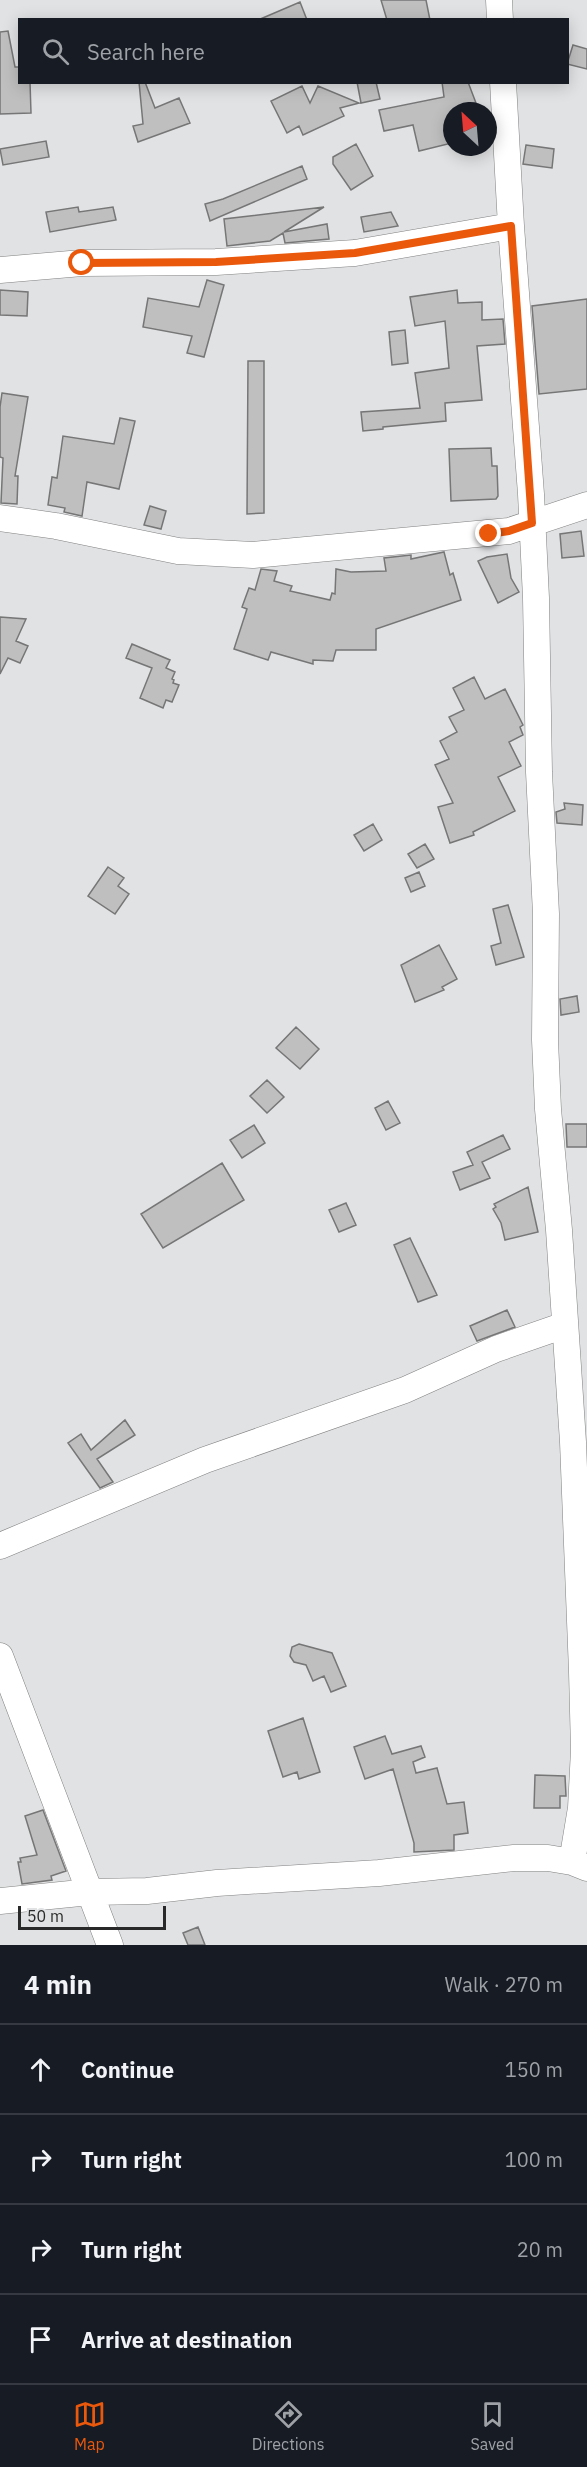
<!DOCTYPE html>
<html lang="en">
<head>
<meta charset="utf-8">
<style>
  :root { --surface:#171b24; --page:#242831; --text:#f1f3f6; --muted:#9ea1a6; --line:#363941; --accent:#ea580c }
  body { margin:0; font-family:"IBM Plex Sans",sans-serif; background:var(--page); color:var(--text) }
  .compass { position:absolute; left:443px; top:102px; width:54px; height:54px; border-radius:50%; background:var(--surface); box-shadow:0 3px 15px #0003; rotate:334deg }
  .scale { position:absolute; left:18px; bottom:15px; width:148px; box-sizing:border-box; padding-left:6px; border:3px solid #292929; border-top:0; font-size:16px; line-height:21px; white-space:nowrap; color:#292929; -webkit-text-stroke:4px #e1e2e3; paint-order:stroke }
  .stop { position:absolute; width:18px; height:18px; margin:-14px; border:4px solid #ea580c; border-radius:50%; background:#fff }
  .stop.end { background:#ea580c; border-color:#fff; box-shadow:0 2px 6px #0008 }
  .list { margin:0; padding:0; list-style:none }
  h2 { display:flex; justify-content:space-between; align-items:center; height:78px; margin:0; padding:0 24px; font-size:26px }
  h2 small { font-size:20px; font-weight:400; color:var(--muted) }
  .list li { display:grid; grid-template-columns:39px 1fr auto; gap:18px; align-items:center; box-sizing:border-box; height:90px; padding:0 24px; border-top:2px solid var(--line) }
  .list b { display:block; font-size:22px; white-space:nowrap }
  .list em { font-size:20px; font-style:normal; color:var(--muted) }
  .icon { flex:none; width:33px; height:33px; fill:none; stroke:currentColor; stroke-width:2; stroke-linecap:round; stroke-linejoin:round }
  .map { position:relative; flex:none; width:587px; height:1945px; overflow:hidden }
  .search { position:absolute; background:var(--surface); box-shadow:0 3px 15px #0003; left:18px; right:18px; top:18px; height:66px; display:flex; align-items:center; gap:15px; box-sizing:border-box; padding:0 21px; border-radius:0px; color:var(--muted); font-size:22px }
  .sheet { height:438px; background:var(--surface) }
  nav { display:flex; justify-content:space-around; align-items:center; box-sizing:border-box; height:84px; border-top:2px solid var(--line); background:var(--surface); font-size:16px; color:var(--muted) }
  nav a { display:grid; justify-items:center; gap:3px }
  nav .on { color:var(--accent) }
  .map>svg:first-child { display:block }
</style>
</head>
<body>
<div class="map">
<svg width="587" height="1945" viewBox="0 0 587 1945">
  <rect width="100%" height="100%" fill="#e1e2e3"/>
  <path fill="#bfbfc0" stroke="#767677" stroke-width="1.5" d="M381,0H426L430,20H387Z
    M300,2L307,20H258Z
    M8,31L15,67H20V82H30L31,113L0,114V32Z
    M573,45L587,49V69L567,64Z
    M139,82H145L155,108L179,98L190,123L138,142L133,126L143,124Z
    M357,82H376L380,99L361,103Z
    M442,82H468L479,111H452V143L419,151L413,125L384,131L379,110L444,97Z
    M302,86L310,103L318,86L359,103L340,108L344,116L303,135L299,126L287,133L271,101Z
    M46,141L49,157L3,165L0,149Z
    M356,144L373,176L351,190L333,164V157Z
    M526,145L554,149L552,168L523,164Z
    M302,166L307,179L210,221L205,204L223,199Z
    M78,207L79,212L113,207L116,220L50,232L46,212Z
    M324,207L284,232L327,224L329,239L285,243L283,233L270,241L227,246L224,219Z
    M391,212L398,226L364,232L361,217Z
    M207,280L224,285L204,357L187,353L192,336L143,327L148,298L199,307Z
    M0,290L28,292L27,316L0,315Z
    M457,290L458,303L482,302V320L503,319L505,344L477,346L482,400L445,403L446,421L383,427V429L363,431L361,412L420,408L415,373L449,368L445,321L415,326L410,297Z
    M587,299V389L539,394L532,306Z
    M405,330L408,363L392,365L389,332Z
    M248,361H264V513L247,514Z
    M2,393L28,397L15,476H18L17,504L1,503L3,458L0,457V407Z
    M120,418L135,421L119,489L87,482L82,516L64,512L65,508L48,505L52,477L57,478L63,436L114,444Z
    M491,448L492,466H497L498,496L496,499L451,501L449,449Z
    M150,506L166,511L161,529L144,525Z
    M581,531L584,556L562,558L560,534Z
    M444,552L450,575L453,573L461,600L376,629V650H336L333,661L313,660V664L271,652L268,660L234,649L247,609L242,607L249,588L255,590L261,569L277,571L274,581L292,586L290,591L330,600L332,593L335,594L336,569L351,572L386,571L384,558L411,555V559Z
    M507,554L511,578L519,592L498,603L478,561L487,557Z
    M0,617L26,619L16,641L28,646L20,663L8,658L0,674Z
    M132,644L170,660L166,668L175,672L172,679L174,680L173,683L179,685L172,702L166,700L163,708L140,698L152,668L126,658Z
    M474,677L485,699L505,689L523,725L520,727L523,735L509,742L521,766L498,777L515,811L473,832L474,835L450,843L438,807L453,803L435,765L449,759L440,741L457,732L449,717L464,710L453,688Z
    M564,803L583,805L582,825L557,823L556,812L565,809Z
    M373,824L382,840L364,851L354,835Z
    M425,844L434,859L417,868L408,854Z
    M108,867L124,878L118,886L129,894L115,914L88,896Z
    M419,872L425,886L411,892L405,878Z
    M508,905L524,957L496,965L491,946L501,943L493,909Z
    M439,945L457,979L442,987L444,990L415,1002L401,965Z
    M577,996L579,1012L561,1015L560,999Z
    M296,1027L319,1049L300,1069L276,1048Z
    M267,1080L284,1097L267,1113L250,1096Z
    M388,1101L400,1123L386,1130L375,1108Z
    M566,1124H587V1147H567Z
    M254,1125L265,1143L242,1158L230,1140Z
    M503,1135L510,1149L482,1162L490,1178L460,1190L453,1172L473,1165L467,1152Z
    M222,1163L244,1200L163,1248L141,1214Z
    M528,1187L538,1232L505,1240L501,1223L493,1209L496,1207L494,1204Z
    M346,1203L356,1225L339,1232L329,1210Z
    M410,1238L437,1295L418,1302L394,1245Z
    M507,1310L515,1327L477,1341L470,1326Z
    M125,1420L135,1435L97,1459L113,1482L100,1488L68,1443L81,1434L91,1450Z
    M299,1644L332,1653L346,1686L331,1692L324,1676L313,1681L306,1665L294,1662L290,1656L292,1647Z
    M303,1718L320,1772L299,1779L297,1772L283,1777L268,1731Z
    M385,1736L392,1754L421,1746L425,1757L413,1762L416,1773L437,1768L447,1804L464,1802L468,1833L454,1835V1850L414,1852V1843L393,1769L365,1779L354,1747Z
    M535,1775L565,1776L566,1796H560V1808H534Z
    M43,1810L66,1871L51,1876L52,1880L22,1884L18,1862H21L20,1858L37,1855L25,1816Z
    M198,1927L205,1945H188L183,1933Z"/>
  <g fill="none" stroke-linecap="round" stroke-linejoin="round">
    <g stroke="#818182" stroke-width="27">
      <path id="minor" d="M499,0L500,20
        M503,82L511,226L531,494L536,598L539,772L546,914L545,1040L548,1109L559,1230L573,1442L582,1672L584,1750L581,1808L572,1862
        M0,270L82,263L216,262L355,253L511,226
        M0,518L56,526L178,551L253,555L509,531L587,505
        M0,1546L205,1460L405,1390L496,1349L565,1325
        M0,1656L110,1945
        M0,1901L90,1892L147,1891L217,1883L379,1873L514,1858H548L572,1862L587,1868"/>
    </g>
    <use href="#minor" stroke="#fff" stroke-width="26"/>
  </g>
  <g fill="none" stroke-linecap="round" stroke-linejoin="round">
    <path stroke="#ea580c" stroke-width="8" d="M82,263L216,262L355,253L511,226L532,523L509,531L489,534"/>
  </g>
</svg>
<svg class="compass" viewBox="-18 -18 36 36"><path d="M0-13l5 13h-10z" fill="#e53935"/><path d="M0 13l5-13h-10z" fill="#9ea1a6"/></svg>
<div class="scale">50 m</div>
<div class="stop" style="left:82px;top:263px"></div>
<div class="stop end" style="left:489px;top:534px"></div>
<div class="search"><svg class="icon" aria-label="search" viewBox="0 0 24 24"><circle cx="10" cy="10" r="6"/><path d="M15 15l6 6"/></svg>Search here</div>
</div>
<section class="sheet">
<h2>4 min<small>Walk · 270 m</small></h2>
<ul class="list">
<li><svg class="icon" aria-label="ahead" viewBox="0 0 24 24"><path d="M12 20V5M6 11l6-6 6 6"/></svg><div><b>Continue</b></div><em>150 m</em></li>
<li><svg class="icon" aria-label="right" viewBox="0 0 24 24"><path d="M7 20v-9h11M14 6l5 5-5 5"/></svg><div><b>Turn right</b></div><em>100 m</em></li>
<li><svg class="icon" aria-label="right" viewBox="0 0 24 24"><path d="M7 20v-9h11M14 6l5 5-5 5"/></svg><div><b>Turn right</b></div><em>20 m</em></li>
<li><svg class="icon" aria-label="arrive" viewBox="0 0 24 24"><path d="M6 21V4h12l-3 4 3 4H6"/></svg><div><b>Arrive at destination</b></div></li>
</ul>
</section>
<nav>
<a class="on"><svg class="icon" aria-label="map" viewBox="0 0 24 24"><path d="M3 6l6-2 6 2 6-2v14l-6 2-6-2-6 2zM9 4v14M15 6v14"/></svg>Map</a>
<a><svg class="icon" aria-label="directions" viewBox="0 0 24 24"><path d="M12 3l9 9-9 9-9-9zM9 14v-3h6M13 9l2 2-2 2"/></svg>Directions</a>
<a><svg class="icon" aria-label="saved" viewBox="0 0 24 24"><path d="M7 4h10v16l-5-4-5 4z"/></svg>Saved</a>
</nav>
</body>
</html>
